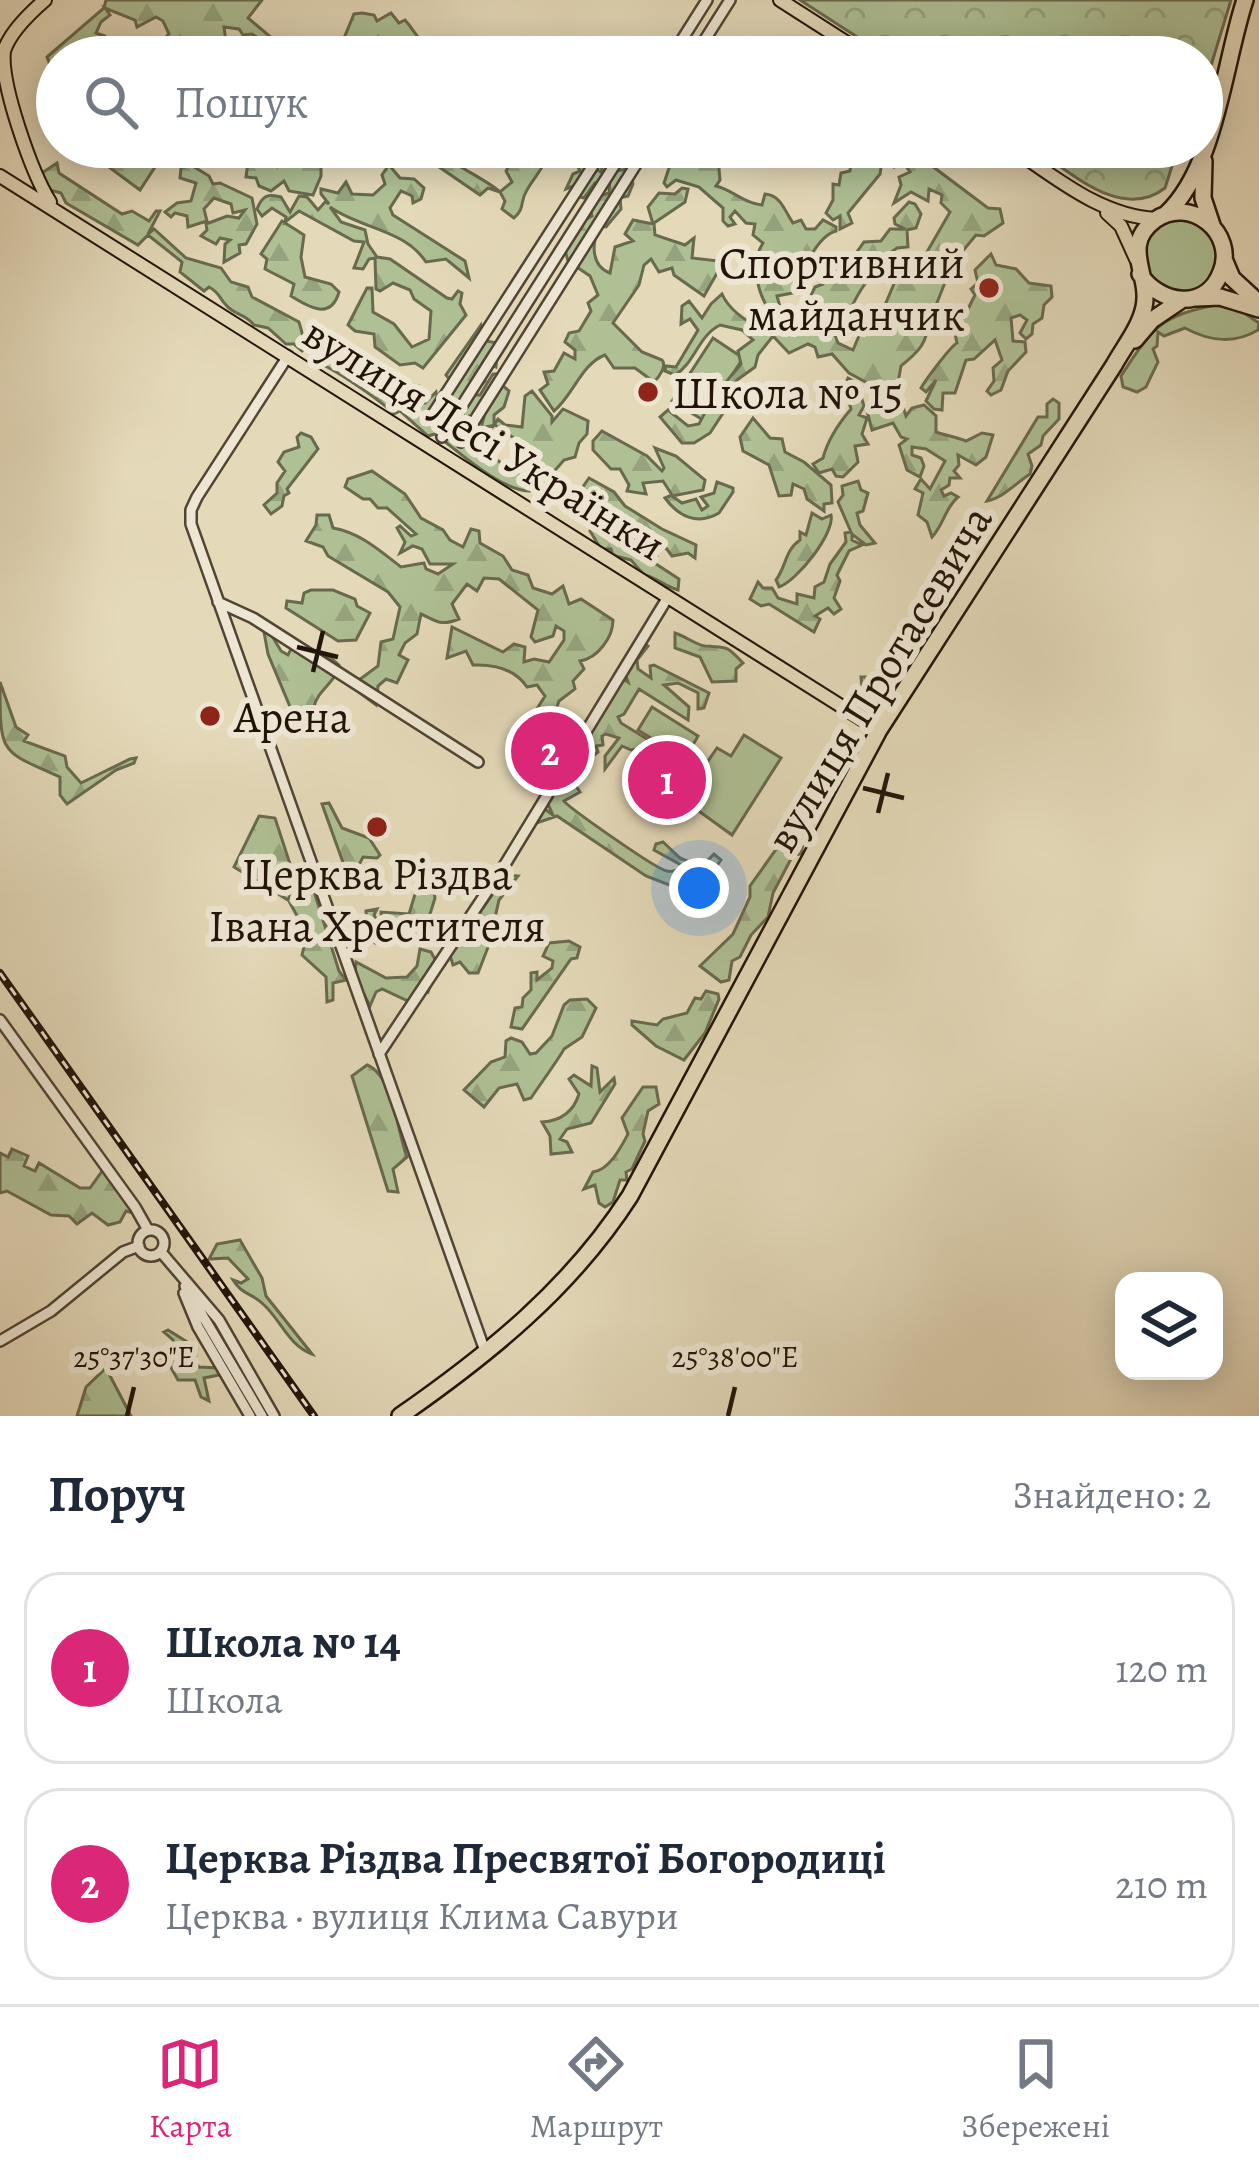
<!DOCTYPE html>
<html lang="uk">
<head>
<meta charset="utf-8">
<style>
  :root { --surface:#fff; --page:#f2f2f3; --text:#1f2937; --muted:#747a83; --line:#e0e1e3; --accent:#db2777 }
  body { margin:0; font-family:Alegreya,serif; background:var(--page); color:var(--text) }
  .controls { position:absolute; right:36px; bottom:36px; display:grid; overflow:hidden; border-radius:24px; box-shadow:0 6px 30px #0003 }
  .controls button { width:108px; height:108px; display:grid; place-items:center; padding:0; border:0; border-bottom:3px solid var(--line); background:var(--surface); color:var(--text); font:60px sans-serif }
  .you { position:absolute; left:699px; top:888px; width:42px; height:42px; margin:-30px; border:9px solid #fff; border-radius:50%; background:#1a73e8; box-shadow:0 0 0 18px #1a73e833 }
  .badge { display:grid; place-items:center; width:78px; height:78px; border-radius:50%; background:var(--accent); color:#fff; font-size:39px; font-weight:700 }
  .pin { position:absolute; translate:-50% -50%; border:6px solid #fff; box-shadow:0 3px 12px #0006 }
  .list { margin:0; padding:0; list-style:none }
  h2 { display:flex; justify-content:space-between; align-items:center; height:156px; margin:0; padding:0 48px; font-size:51px }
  h2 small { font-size:39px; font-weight:400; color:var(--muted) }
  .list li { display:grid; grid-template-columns:78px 1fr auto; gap:36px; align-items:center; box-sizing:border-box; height:192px; margin:0 24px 24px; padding:0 24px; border:3px solid var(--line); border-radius:36px }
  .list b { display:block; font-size:45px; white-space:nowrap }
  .list p { margin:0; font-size:39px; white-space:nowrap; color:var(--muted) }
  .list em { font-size:39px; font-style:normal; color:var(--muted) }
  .icon { flex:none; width:66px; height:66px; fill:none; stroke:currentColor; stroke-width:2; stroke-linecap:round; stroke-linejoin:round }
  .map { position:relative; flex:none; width:1259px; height:1416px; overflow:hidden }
  .search { position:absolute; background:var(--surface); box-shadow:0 6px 30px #0003; left:36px; right:36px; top:36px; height:132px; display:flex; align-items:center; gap:30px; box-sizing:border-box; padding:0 42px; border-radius:66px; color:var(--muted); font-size:45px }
  .sheet { height:588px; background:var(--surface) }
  nav { display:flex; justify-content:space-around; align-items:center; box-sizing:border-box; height:168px; border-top:3px solid var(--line); background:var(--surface); font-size:33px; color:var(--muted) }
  nav a { display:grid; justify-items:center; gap:6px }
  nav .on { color:var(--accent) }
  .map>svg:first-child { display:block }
</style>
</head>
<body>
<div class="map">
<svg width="1259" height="1416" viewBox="0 0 1259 1416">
  <defs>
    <pattern id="forest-firs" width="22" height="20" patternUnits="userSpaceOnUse" patternTransform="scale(3)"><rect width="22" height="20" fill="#aec094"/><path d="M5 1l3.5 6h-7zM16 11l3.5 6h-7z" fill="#95a47e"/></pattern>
    <pattern id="park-crowns" width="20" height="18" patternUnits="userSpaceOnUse" patternTransform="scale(3)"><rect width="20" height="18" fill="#aec094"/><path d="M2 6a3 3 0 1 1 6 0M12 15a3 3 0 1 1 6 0" fill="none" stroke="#95a47e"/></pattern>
  </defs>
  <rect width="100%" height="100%" fill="#e4d9b9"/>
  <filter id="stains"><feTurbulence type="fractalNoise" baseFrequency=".00167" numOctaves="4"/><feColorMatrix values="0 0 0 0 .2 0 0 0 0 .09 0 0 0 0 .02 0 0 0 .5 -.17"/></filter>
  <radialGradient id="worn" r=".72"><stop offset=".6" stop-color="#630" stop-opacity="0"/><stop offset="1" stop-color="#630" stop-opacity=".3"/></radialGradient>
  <path fill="#aec094" stroke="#686a4e" stroke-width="3" d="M1142 256a38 38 0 1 1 76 0a38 38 0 1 1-76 0Z
    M1215,305L1238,309L1259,323L1258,330C1233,345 1209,341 1185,328L1164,336L1158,332L1157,346L1153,349L1158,362L1146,387L1137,392L1123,387L1121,376C1152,329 1157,317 1215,305Z
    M713,338L743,358L703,420L672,401Z
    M652,707L698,736L685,759L638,730Z
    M744,735L781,758L732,835L682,799L717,748L731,756Z"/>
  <path fill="url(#forest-firs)" stroke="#686a4e" stroke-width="3" d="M106,0H262L248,18L274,40L264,42L252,34L243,35L239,29L224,27L226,42L208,57H144L169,34L163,21L156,17L137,27L135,20L105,8L110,15L101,22L96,33L105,36L106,46L100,57H57V83L47,57L104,8Z
    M362,13L374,15L377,21L391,13L399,23L405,20C420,37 416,43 442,51L447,57H396L379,45L368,49L366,43L352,48L351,57H327L332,47L342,43L354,14Z
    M82,147H168L140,190Z
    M396,147H437C448,164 485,178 500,192L512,182L506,171L513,158L497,148L489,155L476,147H511L525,156L534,147L551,148C547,164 535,176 527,190C519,202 526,207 514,218L502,209L505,201L500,192L488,188L480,195L426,158L422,147L409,153L406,161L395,166L392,160Z
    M588,147H600L592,167L603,173L598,156L602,147H614L611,156L614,171L629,169L633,184L628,196L620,198L621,209L606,227L600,226C591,243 591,266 610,273L615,247L633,241L625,234L633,220L653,224L648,207L659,193L675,194L682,188L688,189L685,202L654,223L655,235L685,245L694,238L692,258L719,261L720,268L704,296L674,275L672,268L659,272L651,259L644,265L639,285L613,323L642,352L662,360C667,366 659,377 654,382L635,368H614L605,355C582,363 572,397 554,411L540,390L548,384L544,372L554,371L564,353L575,359V350L565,342L569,333L579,331L591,311L588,303L598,295L590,276L568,261L565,250L583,221L592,216L590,209L599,196L609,193L610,179L603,185L595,183L584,198L577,196L576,185L566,189L573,174L580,171L577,165Z
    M683,147H693L694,164L699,162L700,151L718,158L720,180L716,186C733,190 743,203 762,205L765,194C781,195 785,212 793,223L801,220L806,229H815L823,220L836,227V231C816,236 800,276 793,293L777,296L782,314L778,318C758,303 749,264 763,243L753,235L755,224L746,223L735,211L730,217L735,224L728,226L723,221V208L699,187L676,180L667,187L664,183L669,168L684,153Z
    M879,147H899L902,155L894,167L882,161L880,174L848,213L852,223L840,229V216L833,220L826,213L833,200V184L839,185L841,173L850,171L851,160L881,157Z
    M290,149H295L296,156L321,160V176L313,195L289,191L284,181L271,191L259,186L256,178L246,177L248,162L260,159L277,167L280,166L274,158L287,155Z
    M907,157L924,160L988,208L1000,209L1003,223L984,236L976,235L961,253L959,262L951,267L933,313L928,317C929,343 918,352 901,366L897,388L906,416L912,408L924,405L936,416V432C947,436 956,437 966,441L982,433L993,435L986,457L976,465L958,455L959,465L954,471L960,478H950L949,485L941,490L944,496L951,493L958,497C945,508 944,524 932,537L927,522L918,515L923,493L915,489L921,479L930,489L945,461L926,449L912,447V455L921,458L924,466L920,477L907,470L899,445L907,439L901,437L893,423L872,430L867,411L874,399L871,385L849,373L832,354L818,357L815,347L808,344L789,353L773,336L758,355L755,367L737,380L727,407L710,433L694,443H682L660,417L668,410L688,426L699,424L712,399L741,364L738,351L753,340L742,330L720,325C698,336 695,363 675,375L665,371L666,366L676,367L698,330L690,319L681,324L682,306L689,301L702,318L711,304L722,294C730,312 752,325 770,333L773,325H782V317L797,323L815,287L823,284L834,264L849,263L864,242L881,241L890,229H905L895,224L894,218L909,202L915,204L921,214L916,228L907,230L908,247L897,248L877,263L875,274C856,288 852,315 834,332L838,343L853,350L861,331L885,305L899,272L903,268L916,271L950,212L941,203L942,195L929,189L928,201L911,192L894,203L901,185L899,177L910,172L903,162Z
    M57,163L59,173L122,214L132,211L149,221L156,211H160L148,234L154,229L186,258L221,268L231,282L248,287L252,297L299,322L306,347L302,351L294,344H286L268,328L254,325C246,314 234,315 226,305C219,298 220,293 209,287L204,291L180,272L182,262L148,235L138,245L66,203L61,193L50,190L42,173Z
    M191,165L209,176L213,184L220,183L252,198L257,224L246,244L239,245L240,253L224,262L225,244L230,240L220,238L216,244L201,236L207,230L206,224L227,216L239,218L245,210L233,213L231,204L214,198L204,209L207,221L188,227L187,216L175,213L171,217L165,212L177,203L191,201L196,183L180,178L181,168Z
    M389,165L400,178L414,179L424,188L421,199L413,203L412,196L401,191L390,208L393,215L465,261L469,278L446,259L426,262C404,229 361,229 330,207L341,222L365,230L368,244L377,257L390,259L447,298L452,299L458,291L462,293L460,304L466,315L423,368L415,363L400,365L375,347L374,334L355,331L348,325L367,288H372L373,312L394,324L412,347L429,339L431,311L414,299L410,290L393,283L380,291L376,289L375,258L369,259L363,269L354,268L364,242L354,241L299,211L285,222L286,217L272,208L262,216L257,209C262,196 268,193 281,197L290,212L299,196L307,197L318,210L325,202L329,204L321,194V189L338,193L346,182L352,194L373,195L385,184L382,175Z
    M282,221L304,235L301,257L305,277L331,284L339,292C331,320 310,308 291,296L294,284L265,269L267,259L261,254Z
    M991,254L996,265L1016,269L1029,283L1051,286L1052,297L1044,305L1042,318L1033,324L1032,334L1026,339L1020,333L1027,320L1020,315L1011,318L1013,341L1025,342L1026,352L1008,371L1001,390L991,395L987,391L994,381L993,368L1002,360L995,340L974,359L966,360L955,393H943L942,410L934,409L926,401L936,380L926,392L921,388C927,378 950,347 957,343L953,324L960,319V312L968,309L975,295L971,289L978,283L975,270Z
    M481,325L485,341L498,343L496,367L483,363L485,381L472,395H480L493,374H498L502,385L509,391L504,407L494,415V425L498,419L505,425L522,427L525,396L532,391L552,416V422L563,409L588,421L587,434L579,443L575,457L564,460L544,483L538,478L530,491C501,491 458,451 435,434L428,436L400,411L394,414C383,402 337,371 321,364L317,347L310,343L312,336H324L329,343L339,344L341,356L405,396L413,385L418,386L414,398L425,403L436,392L438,402L432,418L523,477L538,475L536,462L540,456L495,425L481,428L486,409L478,417L469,416L464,422L454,409L452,415L444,412L439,417L434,416L450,380L446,375Z
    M848,378L857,383L864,406L859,415L867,418L862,434L868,444L855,446L858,462L843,477L836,476L832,469L819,473L813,464L823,458C828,439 839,423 851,409L844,386Z
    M1053,399L1059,403V419L1043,436L1041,445L1028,454L1032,466L1030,474C1016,483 1003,498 987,501L1038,417H1047V404Z
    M753,418L770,438L782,439L785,452L804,462L831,485L832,503L824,504V511L807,499L804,489L793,484L791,495L779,496L769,465L743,451L740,437Z
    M602,431L647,456L662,471L664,468L655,448L676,456L705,480L703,490L672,496L682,503L696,499L702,510L708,506L701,497L714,493L717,482L733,488V492L719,513C697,526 678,516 665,498L672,495L663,481L643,483L646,494L627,491L629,485L620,469H611L593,450V441Z
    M301,433L311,437L318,449L287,489L289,493L284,496L282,506L271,514L264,505L277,493V483L285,471L278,462L284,452L299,447L297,437Z
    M372,471L405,494L421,518L443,530L450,540L463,547L471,529L479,531L480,543L503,556L512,570L528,575L533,588L552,594L563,586L569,604L581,599L613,620C613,637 598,658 580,661L584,669L573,681L575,689L559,701L554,715H543L533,729L537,735L526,750L513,747L545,696L537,685L527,687C515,669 496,664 473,665L466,651L447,658L452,627L503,652L514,644L525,647L524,662L534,659L549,662L564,640V631L556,626L553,636L535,642L531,637L538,610L499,579L484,578L477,591L467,584L452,604L459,619C440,627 435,620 421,614L417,634L405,643L399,655L408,660L397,683L386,679L378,686L376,705L360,693L359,680L378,666L381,642L393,639L400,607L388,592L328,556L323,547L306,541L316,525L317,515H329L333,528C361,533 380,551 401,567L424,563L426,569L438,574L453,564H430L422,549L413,546L400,553L405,542L397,528L400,526L411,536L416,534L387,508H378L370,499H363L345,487L348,479Z
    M589,478L614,492L625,506L662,529L696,545L695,558L688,553L672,556L666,548L643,549L625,530L612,529L615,539L640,554L654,552L657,556L653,562L679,579L678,590C664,586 658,578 644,575L631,560L612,555L611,549H601L590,531L591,527L605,530L611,527L598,511L601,502L594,493L590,494L596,505L593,510L574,500Z
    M858,481L861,490L868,493L863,511L857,513L860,525L875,543L866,545L852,534V540L862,545L849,551L837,575L840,581L834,598L841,609L834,614L828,608L815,616L820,619L814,632L769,604L761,606L750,599L758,582L763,588H772L778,598L797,604V594L814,598L815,587L824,582L830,564L846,542L845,533L851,532L838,502L843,495L842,486Z
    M812,513L822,519L831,515C835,533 797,581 779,587L776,580C786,567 785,550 800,540V532L806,535Z
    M311,590H333L355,599L357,606L370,613L356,640L338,641L286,608L287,601L302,603L304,593Z
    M922,622L931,626L927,631L918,630C920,660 892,676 877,700L863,697L861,677H873L907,626Z
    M268,629L281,651L288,655L292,647L330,657L339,665C336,683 317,690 314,707L296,721L268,654L264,632Z
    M675,633C685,636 696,645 705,646C728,648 725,644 743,663L736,669V681L712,682L700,657L675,648Z
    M642,642L648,646L637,660L638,669L651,678L650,666L654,665L709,693L704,708L698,709V693L678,683L664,685L689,707L688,720L639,689L624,714L618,717L621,723L681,760V770L647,748L631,750L622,746L605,769V756L619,738L606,734L602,736L603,745L596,746L598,752L588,760L575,751L583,745L622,678L628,682L625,673Z
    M0,682L16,727L28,735L24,741L65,756L67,767L81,783L130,759L136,758L134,763L116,770L67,804L60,795V777C0,750 0,756 0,682Z
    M575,754L586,764L571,779L580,792L564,801C568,807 657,870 667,871C670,872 674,871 677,870L681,865L654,850L656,844L663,842L680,858L697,865L695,871L685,869L681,877L690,885L693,875L714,854L721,860L695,895L646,876L557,816L534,824L542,807L553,815L546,800Z
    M329,803L342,828L369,838L380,855L377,858L363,857L350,882L322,804Z
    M804,810L806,828L801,854L793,855L773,893L768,917L751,935L740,957L732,961L729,980L721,982L700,966L733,934L750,897V886Z
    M259,816L275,818L293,873L295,885L288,900L234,867Z
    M506,875L518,876L499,900L494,922L489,925L492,937L478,973H469L460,962L453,965L450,955Z
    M420,878L432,882L435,898L423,937L418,938L409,928L398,924L389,932L395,938L391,943H375L368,930L366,911L377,909L374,915L382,930L381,912L409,914Z
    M313,888L339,971L346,980L333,983V1000L327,1002L326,977L302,955L307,934L290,903Z
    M569,941L580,947L577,958L571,959L522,1029L511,1027L515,1008L522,1007L523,998L531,990V973L537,972V980L552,968L553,961L543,956L549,943Z
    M420,949L431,952L437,963L428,992L424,990L410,1002L382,989L376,992L370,1006L355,977L356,962L386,978L407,977L417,966Z
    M706,991L718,994L719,999L705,1033L684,1060L656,1046L632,1025V1021L657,1025L663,1019L687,1013L695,998L701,999Z
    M587,999L596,1008L582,1037L564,1049C562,1054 537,1089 531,1098L524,1100L517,1084L499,1088L484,1107L464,1090L491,1062L505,1057L506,1041L511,1038L522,1042L530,1054L536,1053L552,1036L564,1005L570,1000Z
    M367,1065C394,1076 397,1132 407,1157L393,1169L398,1192L388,1191L352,1076Z
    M592,1066L597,1068L600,1092L614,1078L615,1084L591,1123L567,1129L560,1139L567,1142L572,1152L551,1154L550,1136L542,1122C560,1121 573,1113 579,1094L569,1079L574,1075L591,1086Z
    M643,1087H656L659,1104L648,1111L643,1134L645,1141L632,1169L626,1172L627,1180H620L613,1202L605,1207L599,1203L595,1185L584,1189L593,1172C609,1170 620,1149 628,1134L622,1118Z
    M12,1149L28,1156L24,1166L35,1171L39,1163L80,1188H90L105,1167L133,1207V1213L126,1211L120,1222L108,1225L92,1213L77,1224L69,1216L51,1215L7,1191L0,1193V1153L8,1157Z
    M240,1240L262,1278L266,1296L312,1354C289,1346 281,1320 263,1304C252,1293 242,1295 233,1280L241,1283L248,1279L228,1258L209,1259L217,1244Z
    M168,1330L197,1348L195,1361L199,1367L219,1368V1375L204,1378L209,1401L201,1397L195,1380H178L170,1366L155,1368L161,1357L176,1351L173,1340L164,1332Z
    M106,1368L131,1416H77L86,1387Z"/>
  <path fill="url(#park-crowns)" stroke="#686a4e" stroke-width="3" d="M800,0H1231L1202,95V57H888Z
    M1032,147H1178L1165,188C1121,222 1070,171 1032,147Z"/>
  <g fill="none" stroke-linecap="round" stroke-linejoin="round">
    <g stroke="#524535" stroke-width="14">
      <path id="minor" d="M671,57L707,0
        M694,57L730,0
        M288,356L197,497L191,510V524L485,1351
        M429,420L605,147
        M442,437L626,147
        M461,442L647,147
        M218,602L253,618L478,762
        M0,1020L135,1207L148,1230
        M379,1054L504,866L668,597
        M138 1243a13 13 0 1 1 26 0a13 13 0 1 1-26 0Z
        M161,1252L219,1320L274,1416
        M185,1286L262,1416
        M184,1293L198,1327L250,1416
        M0,1341L51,1311L123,1252L139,1246"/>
    </g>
    <g stroke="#221409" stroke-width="16">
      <path id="major" d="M45,0C30,13 10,32 4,51C0,84 32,173 50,202
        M780,0L869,57
        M1010,147C1055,177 1100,216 1156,219
        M0,176L879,730
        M1107,213L1121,226L1136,259"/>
    </g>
    <g stroke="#221409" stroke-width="20">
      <path id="highway" d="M1204,161L1203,198L1212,225
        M1166,214C1216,168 1224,63 1245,0
        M1224,259L1232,278L1259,303
        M1197,298L1220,297L1259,309
        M1135,340L1152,320L1180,301
        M400,1416C489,1354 571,1288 630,1196L879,730L1114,365C1124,347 1140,327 1144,307C1151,275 1120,246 1155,220C1190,195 1237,233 1221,272C1206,312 1159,304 1140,274"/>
    </g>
    <use href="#minor" stroke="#ede6d2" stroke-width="9"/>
    <use href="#major" stroke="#e4d9b9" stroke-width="12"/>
    <use href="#highway" stroke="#e4d9b9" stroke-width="15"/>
    <g stroke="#221409" stroke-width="8">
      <path id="rail" d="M0,973L314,1416"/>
    </g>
    <use href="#rail" stroke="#ede6d2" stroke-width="3" stroke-dasharray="9" stroke-linecap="butt"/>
  </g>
  <path fill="none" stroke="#221409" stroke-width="4.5" d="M297,647L338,657M313,672L323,631M863,788L904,798M878,813L888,773M127,1416L134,1387M728,1416L735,1387"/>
  <g fill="#8f2418" stroke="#ede6d2" stroke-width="4.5">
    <circle cx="989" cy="288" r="12"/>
    <circle cx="648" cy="392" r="12"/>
    <circle cx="210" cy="716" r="12"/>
    <circle cx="377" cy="827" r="12"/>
  </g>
  <g text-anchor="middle" stroke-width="12" stroke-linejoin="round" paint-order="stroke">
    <g font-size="45" fill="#221409" stroke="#ede6d2" text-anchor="start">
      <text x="965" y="278" text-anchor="end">Спортивний<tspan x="965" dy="52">майданчик</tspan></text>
      <text x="672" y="408">Школа № 15</text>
      <text x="234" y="732">Арена</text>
      <text x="377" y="889" text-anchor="middle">Церква Різдва<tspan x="377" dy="52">Івана Хрестителя</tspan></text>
    </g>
    <g font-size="45" fill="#221409" stroke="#ede6d2">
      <text transform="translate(485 438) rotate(32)" y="16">вулиця Лесі Українки</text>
      <text transform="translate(878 678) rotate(-59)" y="16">вулиця Протасевича</text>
    </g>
  </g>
  <g font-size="30" text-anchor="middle" fill="#221409" stroke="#ede6d2" stroke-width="12" stroke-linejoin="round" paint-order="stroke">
    <text x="134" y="1367">25°37'30"E</text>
    <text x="735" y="1367">25°38'00"E</text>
  </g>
  <rect width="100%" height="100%" filter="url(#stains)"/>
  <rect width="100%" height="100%" fill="url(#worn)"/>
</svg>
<div class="controls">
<button><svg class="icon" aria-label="layers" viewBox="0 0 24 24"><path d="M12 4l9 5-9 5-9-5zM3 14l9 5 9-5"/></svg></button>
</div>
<div class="you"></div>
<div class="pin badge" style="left:667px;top:780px">1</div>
<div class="pin badge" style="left:550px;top:751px">2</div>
<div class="search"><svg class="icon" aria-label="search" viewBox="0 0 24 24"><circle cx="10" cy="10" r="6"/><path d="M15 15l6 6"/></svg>Пошук</div>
</div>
<section class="sheet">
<h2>Поруч<small>Знайдено: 2</small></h2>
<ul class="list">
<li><span class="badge">1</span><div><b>Школа № 14</b><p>Школа</p></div><em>120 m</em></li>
<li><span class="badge">2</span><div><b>Церква Різдва Пресвятої Богородиці</b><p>Церква · вулиця Клима Савури</p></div><em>210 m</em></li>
</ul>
</section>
<nav>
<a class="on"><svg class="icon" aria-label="map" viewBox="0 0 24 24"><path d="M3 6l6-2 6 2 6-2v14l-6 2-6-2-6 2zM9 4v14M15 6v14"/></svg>Карта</a>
<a><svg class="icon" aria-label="directions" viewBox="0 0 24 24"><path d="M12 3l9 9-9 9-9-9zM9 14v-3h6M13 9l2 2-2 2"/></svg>Маршрут</a>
<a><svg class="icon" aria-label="saved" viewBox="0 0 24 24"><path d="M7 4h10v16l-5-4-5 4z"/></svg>Збережені</a>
</nav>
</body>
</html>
